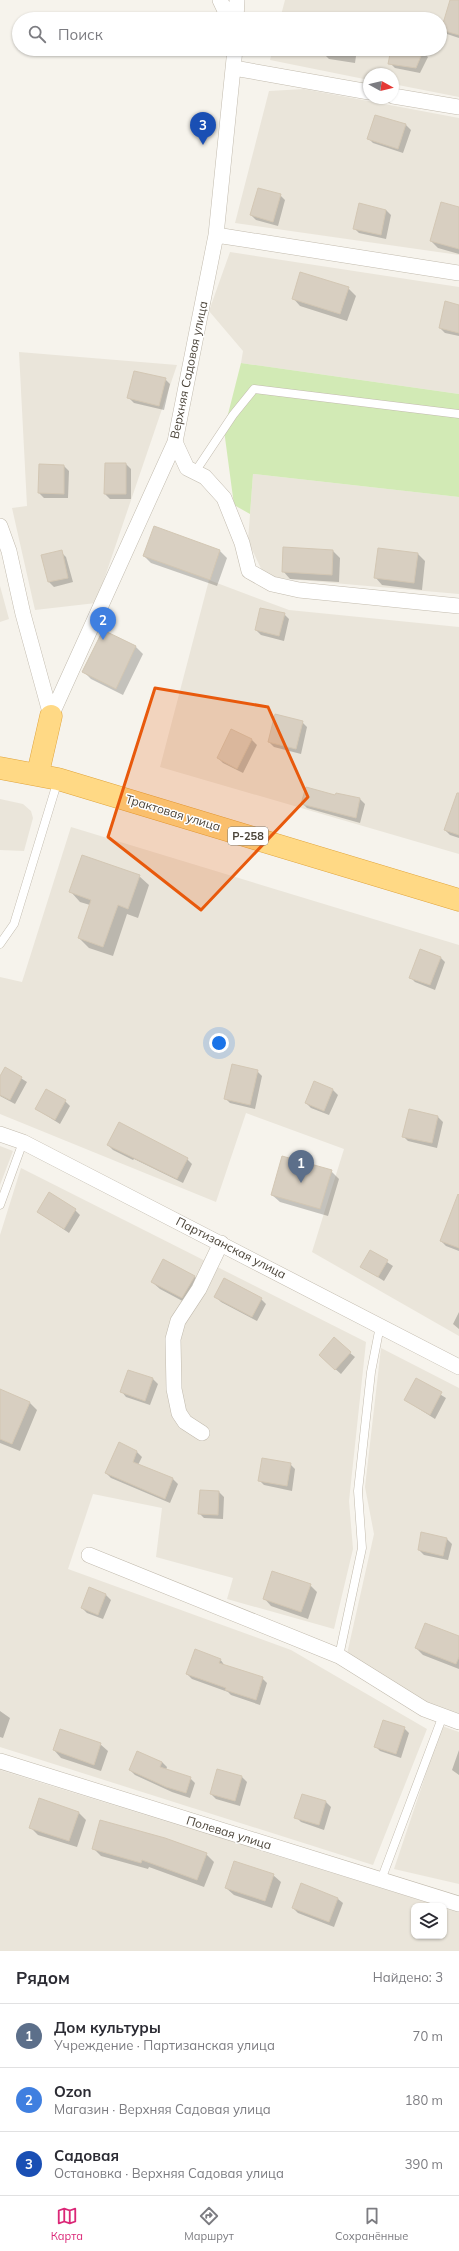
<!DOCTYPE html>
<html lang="ru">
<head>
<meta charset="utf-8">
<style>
  :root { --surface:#fff; --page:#f7f7f7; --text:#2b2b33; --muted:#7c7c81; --line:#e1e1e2; --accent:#db2777 }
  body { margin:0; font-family:Mulish,sans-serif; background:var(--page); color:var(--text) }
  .controls { position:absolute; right:12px; bottom:12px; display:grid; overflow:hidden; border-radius:8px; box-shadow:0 1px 3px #0004 }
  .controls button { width:36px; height:36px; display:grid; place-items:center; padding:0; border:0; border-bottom:1px solid var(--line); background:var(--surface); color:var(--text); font:20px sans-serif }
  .compass { position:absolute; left:363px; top:68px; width:36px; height:36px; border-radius:50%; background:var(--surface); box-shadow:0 1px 3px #0004; rotate:98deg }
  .you { position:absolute; left:219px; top:1043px; width:14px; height:14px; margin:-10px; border:3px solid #fff; border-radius:50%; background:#1a73e8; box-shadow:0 0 0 6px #1a73e833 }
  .badge { display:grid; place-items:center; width:26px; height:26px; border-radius:50%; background:var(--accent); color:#fff; font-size:13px; font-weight:700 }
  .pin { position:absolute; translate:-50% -33px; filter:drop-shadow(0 1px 2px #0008) }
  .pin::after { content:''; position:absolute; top:21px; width:14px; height:12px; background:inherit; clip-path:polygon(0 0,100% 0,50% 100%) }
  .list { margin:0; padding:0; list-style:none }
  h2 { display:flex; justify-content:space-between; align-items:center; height:52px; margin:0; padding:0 16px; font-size:17px }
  h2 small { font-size:13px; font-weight:400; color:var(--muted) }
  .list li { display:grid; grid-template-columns:26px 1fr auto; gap:12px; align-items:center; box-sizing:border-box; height:64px; padding:0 16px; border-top:1px solid var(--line) }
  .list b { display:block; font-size:15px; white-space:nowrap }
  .list p { margin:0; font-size:13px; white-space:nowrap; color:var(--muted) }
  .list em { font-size:13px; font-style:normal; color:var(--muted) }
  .icon { flex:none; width:22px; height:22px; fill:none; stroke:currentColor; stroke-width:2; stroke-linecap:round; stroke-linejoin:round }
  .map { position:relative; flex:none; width:459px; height:1951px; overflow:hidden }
  .search { position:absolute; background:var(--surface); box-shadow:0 1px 3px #0004; left:12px; right:12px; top:12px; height:44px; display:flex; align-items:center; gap:10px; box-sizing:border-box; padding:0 14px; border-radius:22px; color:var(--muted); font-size:15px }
  .sheet { height:244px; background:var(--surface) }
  nav { display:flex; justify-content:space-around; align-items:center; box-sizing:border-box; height:56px; border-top:1px solid var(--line); background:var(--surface); font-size:11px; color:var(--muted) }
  nav a { display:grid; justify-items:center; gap:2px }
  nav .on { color:var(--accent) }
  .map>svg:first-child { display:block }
</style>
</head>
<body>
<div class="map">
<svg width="459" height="1951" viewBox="0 0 459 1951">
  <rect width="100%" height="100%" fill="#f6f3ec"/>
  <path fill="#eae5da" d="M285,0H459V97L393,84V74H369V80L270,60L273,49H440V19H280Z
    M304,89L459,118V255L235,223L269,91Z
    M230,252L459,287V394L241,363L243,351L209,311Z
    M19,352L177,365L96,603L35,610L12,508L27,506Z
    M253,474L459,497V594L265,577L248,541Z
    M209,580L289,610L459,627V854L160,767Z
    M0,586L9,619L0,622Z
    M0,799L23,804L31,811L33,818L24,851L0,850Z
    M71,827L459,945V1336L312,1252L344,1149L246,1113L216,1202L0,1114V977L22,982Z
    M0,1146L13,1151L0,1185Z
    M21,1168L366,1342L349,1501L353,1549L334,1629L227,1599L233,1578L156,1557L162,1508L93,1494L68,1569L291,1650L427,1729L373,1865L0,1747V1235Z
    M381,1348L459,1388V1715L428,1708L347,1654L374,1534L365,1487Z
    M442,1726L459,1732V1884L394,1869Z
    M0,1770L439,1906H414V1936H444V1908L459,1912V1951H0Z"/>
  <path fill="#d2eab5" d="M241,363L459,394V497L253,474L250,514L234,505L224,430Z"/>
  <path fill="#0003" d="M459,6V38L447,34L442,29Z
    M325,49H357L355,63L329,59L324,54Z
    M392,49L423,52L428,57L420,73L395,68L390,63Z
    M375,116L406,125L411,130L403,153L373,143L368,138Z
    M280,195L285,200L278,226L256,220L251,215Z
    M459,208V254L438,248L431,241Z
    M386,210L391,215L386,239L359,233L354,228Z
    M348,288L356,296L347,321L300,306L293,298Z
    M459,306V336L445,333L440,328Z
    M165,379L170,384L164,410L134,403L129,398Z
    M126,464L131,469V499H110L105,494Z
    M64,466L69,471L68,498H44L39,493Z
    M220,551L227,558L217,586L151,563L144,556Z
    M333,551L340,558L339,582L290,579L283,571Z
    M61,552L66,557L73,582L54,587L49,582L42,556Z
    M418,554L425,561L422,590L382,585L375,577Z
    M284,614L289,619L284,641L261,635L256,630Z
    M104,631L136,647L143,654L123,695L91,679L84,672Z
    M302,722L307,727L301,754L274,747L269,742Z
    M232,730L252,740L257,745L243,773L223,763L218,758Z
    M360,799L365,804L360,823L307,808L302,803Z
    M459,799V838L450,835L445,830Z
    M139,876L149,885L138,918L127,914L113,956L89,948L79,938L90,905L80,902L71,892Z
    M440,957L445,962L435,990L415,982L410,977Z
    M5,1068L27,1082L15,1104L0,1096V1078Z
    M257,1071L262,1076L255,1109L230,1103L225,1098Z
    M315,1082L333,1090L338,1095L329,1115L311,1108L306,1103Z
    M65,1101L70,1106L60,1124L36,1109Z
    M409,1110L438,1117L443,1122L437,1148L408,1141L403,1136Z
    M108,1145L187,1159L192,1164L183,1183L134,1159L133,1160L113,1150Z
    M331,1171L339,1179L328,1216L280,1202L272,1195Z
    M75,1210L80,1215L69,1233L38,1212Z
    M459,1217V1251L446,1246L441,1241Z
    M370,1251L393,1266L384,1281L362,1267Z
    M164,1260L195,1277L202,1284L190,1305L160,1289L152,1282Z
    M216,1297L261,1299L266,1304L257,1321L221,1302Z
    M459,1312V1329L453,1324Z
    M350,1353L355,1357L341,1374L325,1360Z
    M153,1379L158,1384L150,1405L126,1397L122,1392Z
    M417,1380L446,1398L435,1419L405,1400Z
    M0,1390L30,1403L37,1410L20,1451L0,1443Z
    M119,1444L137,1452L142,1457L138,1465L173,1479L178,1484L170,1503L111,1478L106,1473Z
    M290,1464L295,1469L292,1491L264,1485L259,1480Z
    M200,1491L219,1492L224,1497L223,1519L204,1518L199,1513Z
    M447,1539L452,1544L448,1560L424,1555L419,1550Z
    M310,1585L317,1592L308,1619L271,1606L264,1598Z
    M89,1589L106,1595L111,1600L103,1619L87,1613L82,1608Z
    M459,1637V1669L423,1655L416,1648Z
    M220,1659L225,1666L262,1678L267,1683L260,1705L231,1695L228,1692L192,1679L187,1674Z
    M0,1711L10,1718L3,1738L0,1737Z
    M404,1728L409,1733L401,1758L380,1751L375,1746Z
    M100,1744L108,1751L101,1771L61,1758L54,1750Z
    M459,1750V1775L452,1770Z
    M137,1752L162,1762L167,1767L166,1770L190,1778L195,1783L190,1798L172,1792L135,1775L130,1770Z
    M218,1770L242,1777L247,1782L240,1806L216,1799L211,1794Z
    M302,1795L326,1802L331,1807L324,1830L301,1822L296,1817Z
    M78,1812L86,1820L77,1847L38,1835L30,1827Z
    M93,1848L206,1854L214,1862L204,1887L149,1867L148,1869L101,1856Z
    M273,1875L281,1882L272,1908L234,1895L226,1888Z
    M302,1884L338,1899L343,1903L334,1927L298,1913L293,1908Z"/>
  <path fill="#d8cfc1" stroke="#d3c7b4" d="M450,0H459V35L441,30Z
    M391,49H410L423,51L416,68L388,64Z
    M375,115L406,124L398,149L367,139Z
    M258,188L281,194L273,222L250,215Z
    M441,202L459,207V249L430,241Z
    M359,203L386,210L381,235L353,229Z
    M300,272L349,287L340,314L292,299Z
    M445,301L459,305V333L439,328Z
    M134,371L166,378L159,406L127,398Z
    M105,463H126V494H104Z
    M39,464L64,465V494L38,493Z
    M154,526L220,550L210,580L143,556Z
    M283,547L333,550L332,575L282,572Z
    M378,548L418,553L414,583L374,578Z
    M62,550L68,578L48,582L41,555Z
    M260,608L285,613L279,636L255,630Z
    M103,630L136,646L116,689L82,672Z
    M275,714L303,721L296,749L268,742Z
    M231,729L252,739L237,769L217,758Z
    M306,787L335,795L336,793L360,798L356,818L301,804Z
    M457,793H459V835L444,830Z
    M82,855L140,875L128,909L118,905L103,947L78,938L91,900L69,892Z
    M420,949L441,957L430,985L409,978Z
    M232,1064L258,1070L250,1105L224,1099Z
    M5,1067L22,1077L10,1100L0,1095V1076Z
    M314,1081L333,1089L324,1111L305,1103Z
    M46,1089L66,1100L55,1120L35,1109Z
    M409,1109L438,1116L432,1143L402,1137Z
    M119,1122L188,1158L177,1179L107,1145Z
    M282,1156L332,1170L320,1209L271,1195Z
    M49,1192L76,1209L64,1229L37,1212Z
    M458,1194L459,1195V1248L440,1241Z
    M370,1250L388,1260L378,1277L360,1267Z
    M163,1259L195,1276L182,1298L151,1282Z
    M224,1278L262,1298L252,1317L214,1297Z
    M334,1337L351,1352L335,1370L319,1355Z
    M128,1370L153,1378L145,1401L120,1392Z
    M416,1378L442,1392L430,1415L404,1400Z
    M0,1389L30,1402L12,1444L0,1439Z
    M119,1442L137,1451L133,1462L173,1478L165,1499L105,1473Z
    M262,1458L291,1463L287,1486L258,1481Z
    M200,1490L219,1491L218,1515L198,1514Z
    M421,1532L447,1538L443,1556L418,1550Z
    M272,1571L311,1584L301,1612L263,1599Z
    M89,1587L106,1594L98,1615L81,1608Z
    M425,1623L459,1636V1657L456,1664L415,1648Z
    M195,1649L221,1659L219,1663L263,1677L256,1700L225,1690L226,1688L186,1674Z
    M383,1720L405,1727L396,1754L374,1747Z
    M60,1729L101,1743L94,1765L53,1750Z
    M137,1751L162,1762L160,1767L191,1777L186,1793L166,1787L129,1770Z
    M217,1769L242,1776L235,1801L210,1794Z
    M302,1794L326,1801L319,1825L294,1818Z
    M39,1798L79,1812L69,1841L29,1828Z
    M100,1820L165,1838L207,1853L197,1880L142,1860L141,1863L92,1849Z
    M234,1861L274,1874L265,1901L225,1888Z
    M301,1883L338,1898L329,1922L292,1908Z"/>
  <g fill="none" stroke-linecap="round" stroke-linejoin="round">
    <g stroke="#c2bbae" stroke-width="9">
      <path id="service" d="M195,472L233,415L254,389L459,414
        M0,944L14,924L58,780
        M0,1205L23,1142
        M339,1656L362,1548L358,1491L371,1372L380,1326
        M381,1880L442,1718"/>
    </g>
    <g stroke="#c2bbae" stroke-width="16">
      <path id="minor" d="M220,0L229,19
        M236,19L237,0
        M234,68L369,92
        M393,96L459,107
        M216,235L459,273
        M175,442L187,468L205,477L224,498L242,543L249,571L272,584L299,590L459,606
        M0,526L9,551L23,614L51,716
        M51,716L175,442L216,235L235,49
        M0,1134L23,1142L459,1367
        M202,1433L185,1422L179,1413L174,1389L173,1339L178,1321L199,1289L221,1243
        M89,1555L339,1656L424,1709L459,1722
        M0,1761L459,1904"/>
    </g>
    <g stroke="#e0a43c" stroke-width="23">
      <path id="trunk" d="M0,768L58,779L459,900
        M38,773L51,716"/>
    </g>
    <use href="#service" stroke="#fff" stroke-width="8"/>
    <use href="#minor" stroke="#fff" stroke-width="15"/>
    <use href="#trunk" stroke="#ffd985" stroke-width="22"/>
  </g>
  <path fill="#e8590c" fill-opacity="0.2" stroke="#e8590c" stroke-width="3" stroke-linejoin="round" d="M155,688L268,707L308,797L201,910L108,837Z"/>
  <g text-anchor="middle" stroke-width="3" stroke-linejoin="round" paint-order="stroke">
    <rect fill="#fff" stroke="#817c74" stroke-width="1" x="228" y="827" width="40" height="18" rx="3"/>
    <g font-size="11" font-weight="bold" fill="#4b4439">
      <text x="248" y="840">Р-258</text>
    </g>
    <g font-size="12" fill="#4b4439" stroke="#fff">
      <text transform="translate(189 370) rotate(-78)" y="4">Верхняя Садовая улица</text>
      <text transform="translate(173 813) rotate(17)" y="4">Трактовая улица</text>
      <text transform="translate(231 1248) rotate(27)" y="4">Партизанская улица</text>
      <text transform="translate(229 1833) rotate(17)" y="4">Полевая улица</text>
    </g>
  </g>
</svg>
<div class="controls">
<button><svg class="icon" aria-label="layers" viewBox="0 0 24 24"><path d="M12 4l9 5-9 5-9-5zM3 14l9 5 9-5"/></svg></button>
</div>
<svg class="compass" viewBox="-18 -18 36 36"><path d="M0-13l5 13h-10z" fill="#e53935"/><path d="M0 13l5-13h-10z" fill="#7c7c81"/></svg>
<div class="you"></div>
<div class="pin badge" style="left:301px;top:1183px;background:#5c6f8a">1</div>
<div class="pin badge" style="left:103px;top:640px;background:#3f7fe0">2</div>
<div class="pin badge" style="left:203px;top:145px;background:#1a4fb4">3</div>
<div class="search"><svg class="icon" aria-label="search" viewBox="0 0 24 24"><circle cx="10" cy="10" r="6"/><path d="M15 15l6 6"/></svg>Поиск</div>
</div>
<section class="sheet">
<h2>Рядом<small>Найдено: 3</small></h2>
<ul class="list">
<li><span class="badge" style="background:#5c6f8a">1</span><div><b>Дом культуры</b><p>Учреждение · Партизанская улица</p></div><em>70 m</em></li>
<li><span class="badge" style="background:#3f7fe0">2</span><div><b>Ozon</b><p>Магазин · Верхняя Садовая улица</p></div><em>180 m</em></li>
<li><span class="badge" style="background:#1a4fb4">3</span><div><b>Садовая</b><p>Остановка · Верхняя Садовая улица</p></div><em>390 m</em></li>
</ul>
</section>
<nav>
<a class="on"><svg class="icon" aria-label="map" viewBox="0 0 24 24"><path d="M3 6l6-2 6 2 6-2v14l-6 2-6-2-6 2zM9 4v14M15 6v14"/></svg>Карта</a>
<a><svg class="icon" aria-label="directions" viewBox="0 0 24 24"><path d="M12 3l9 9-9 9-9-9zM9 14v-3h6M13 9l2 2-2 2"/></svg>Маршрут</a>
<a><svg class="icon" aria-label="saved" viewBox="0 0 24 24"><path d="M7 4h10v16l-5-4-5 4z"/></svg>Сохранённые</a>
</nav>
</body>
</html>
